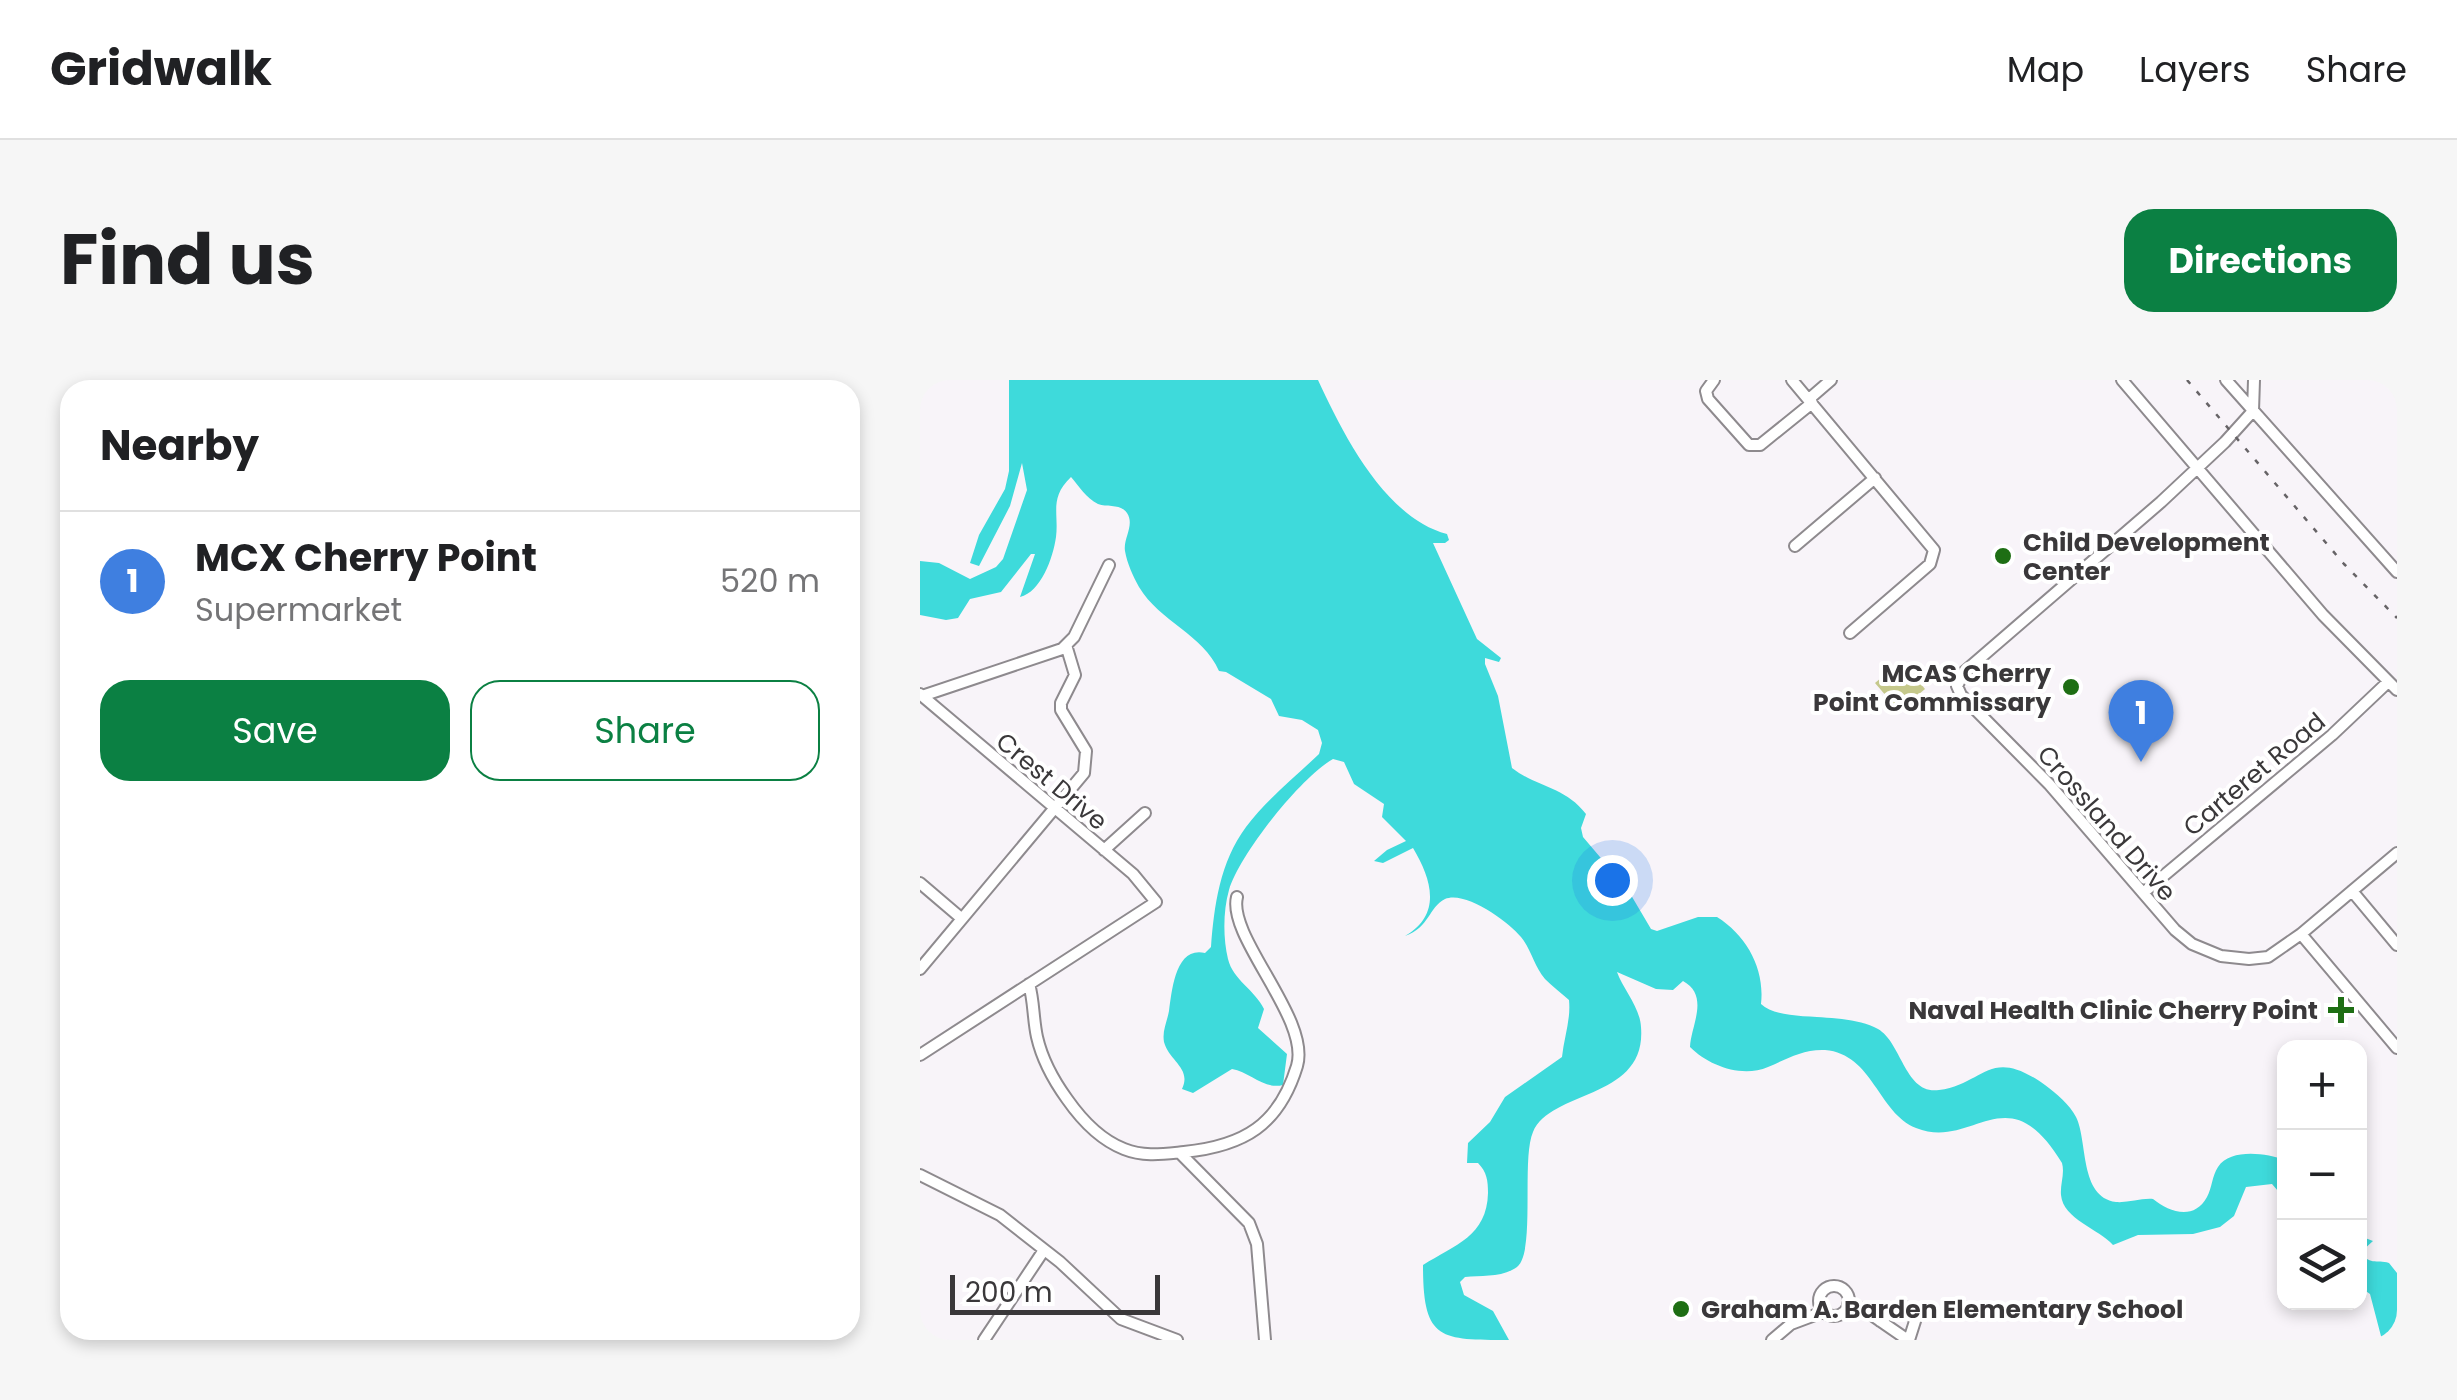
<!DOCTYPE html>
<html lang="en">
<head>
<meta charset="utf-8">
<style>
  :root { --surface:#fff; --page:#f6f6f6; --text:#202124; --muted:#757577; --line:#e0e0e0; --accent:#0b8043 }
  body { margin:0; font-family:Poppins,sans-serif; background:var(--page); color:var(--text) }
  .controls { position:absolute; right:30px; bottom:30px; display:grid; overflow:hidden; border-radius:20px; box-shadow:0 5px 15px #0003 }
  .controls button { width:90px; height:90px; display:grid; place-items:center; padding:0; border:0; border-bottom:2px solid var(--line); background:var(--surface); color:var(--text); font:50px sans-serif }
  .scale { position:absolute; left:30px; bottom:25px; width:210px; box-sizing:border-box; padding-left:10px; border:5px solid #3a383a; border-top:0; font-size:28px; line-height:35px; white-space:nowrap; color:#3a383a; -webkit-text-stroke:8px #fff; paint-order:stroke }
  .you { position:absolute; left:692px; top:500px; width:35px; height:35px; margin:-25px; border:8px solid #fff; border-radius:50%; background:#1a73e8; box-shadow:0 0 0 15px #1a73e833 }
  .badge { display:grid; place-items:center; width:65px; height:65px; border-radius:50%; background:var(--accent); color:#fff; font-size:32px; font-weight:700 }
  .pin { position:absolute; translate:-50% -82px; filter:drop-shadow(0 2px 5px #0008) }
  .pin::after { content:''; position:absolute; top:52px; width:35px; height:30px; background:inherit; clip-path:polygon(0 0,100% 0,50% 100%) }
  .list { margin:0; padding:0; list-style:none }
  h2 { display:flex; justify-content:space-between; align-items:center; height:130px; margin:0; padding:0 40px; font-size:42px }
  h2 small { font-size:32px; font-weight:400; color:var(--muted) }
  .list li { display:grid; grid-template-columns:65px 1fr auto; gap:30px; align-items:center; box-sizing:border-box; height:140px; padding:0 40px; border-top:2px solid var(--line) }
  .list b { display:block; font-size:38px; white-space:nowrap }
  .list p { margin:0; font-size:32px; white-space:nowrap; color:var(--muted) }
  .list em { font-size:32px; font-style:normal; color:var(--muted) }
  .actions { display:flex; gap:20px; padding:30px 40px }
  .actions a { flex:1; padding:22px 0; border:2px solid var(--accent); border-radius:30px; text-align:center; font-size:35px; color:var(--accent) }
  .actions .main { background:var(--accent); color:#fff }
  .icon { flex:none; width:55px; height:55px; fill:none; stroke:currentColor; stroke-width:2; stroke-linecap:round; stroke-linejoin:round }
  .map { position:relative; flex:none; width:1477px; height:960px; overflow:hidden; border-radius:30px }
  header { display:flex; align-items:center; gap:60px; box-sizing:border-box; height:140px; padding:0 50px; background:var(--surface); border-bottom:2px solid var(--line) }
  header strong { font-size:48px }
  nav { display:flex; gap:55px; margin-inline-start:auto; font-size:35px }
  .intro { display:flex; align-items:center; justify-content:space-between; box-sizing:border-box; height:240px; padding:0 60px }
  h1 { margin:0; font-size:70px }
  .button { padding:25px 45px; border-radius:30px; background:var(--accent); color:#fff; font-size:35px; font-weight:700 }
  main { display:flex; gap:60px; padding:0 60px }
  aside { flex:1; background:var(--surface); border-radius:30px; box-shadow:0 5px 15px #0003 }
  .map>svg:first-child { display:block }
</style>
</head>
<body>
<header>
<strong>Gridwalk</strong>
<nav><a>Map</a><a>Layers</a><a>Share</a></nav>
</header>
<div class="intro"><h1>Find us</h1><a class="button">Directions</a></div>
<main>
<aside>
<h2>Nearby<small></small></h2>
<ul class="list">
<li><span class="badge" style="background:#3f7fe0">1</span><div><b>MCX Cherry Point</b><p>Supermarket</p></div><em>520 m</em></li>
</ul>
<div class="actions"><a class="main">Save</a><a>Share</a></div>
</aside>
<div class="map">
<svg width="1477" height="960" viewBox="0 0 1477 960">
  <rect width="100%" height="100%" fill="#f8f4f9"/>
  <path fill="#c5c88b" d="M981,281L1005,309L979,331L955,303Z"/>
  <path fill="#3edadb" d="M89,0H398C423,54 465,138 527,154L529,160L525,163H513L557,259L581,278L579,282L565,278V284L578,316L592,388C618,408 644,406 666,434L661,448L663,457L708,510L731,549L737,551L778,537H797C827,556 845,589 841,624C862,644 924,630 958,649C982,663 985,715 1019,710C1065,704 1069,665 1125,705C1136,713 1150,725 1156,737C1168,761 1159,817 1196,822C1208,823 1221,818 1233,819C1249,832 1274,841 1287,817C1292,808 1292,796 1298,787C1310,768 1347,773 1364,780V818L1352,804L1326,807L1314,836L1300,847L1273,854L1218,855L1193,865C1179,849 1143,839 1141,815C1140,804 1145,794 1142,783C1087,692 1054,771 996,748C958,733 953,674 905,670C883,669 867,679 848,687C822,698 789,686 770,667C771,645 790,616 763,601L753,610L736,609L697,592C703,609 720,627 721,647C727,720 631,709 613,752C601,779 616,872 597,887C582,898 562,895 545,897L540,902L544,915L573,931L589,960C519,960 503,960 503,885C535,865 567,856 568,813C568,801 567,792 558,783H547L548,763L570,742L585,717L642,677C644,657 651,640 649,620C641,613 632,606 625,599C614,586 611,569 601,557C589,542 545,510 525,519C508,528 510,547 485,556C523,534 511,498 493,468L463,483L454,481L467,470L486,461L462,437L464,424L434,404L424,382L413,379C381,397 319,475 309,510C303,531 303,558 308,579C313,600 335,610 344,629L338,648L367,674L363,705C344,710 330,692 312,689L273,713L262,709C272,688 249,681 244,662C242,651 247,642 249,631C252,611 255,566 285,573L291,567C294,526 300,482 326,447C346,420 375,397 399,374L402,363L398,350L382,340L359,336L351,319L306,292L299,291C283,254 240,242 219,207C213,196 207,183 205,171C203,158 215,145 207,133C200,123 188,128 178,124C166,118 159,106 151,97C129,118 139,133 136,157C133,178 121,212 100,217L115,174H111L81,212L50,219L38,238L26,240L0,235V181L19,183L50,199L76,187L83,179L107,110L102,83L90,126L59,186L50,183L59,155L85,109L89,91Z
    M1440,856L1453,861L1442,871C1447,886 1457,879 1469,883L1477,893V960H1462L1450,914L1440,907Z"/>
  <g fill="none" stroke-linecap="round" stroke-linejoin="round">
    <g stroke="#8e8a8e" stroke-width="14">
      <path id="minor" d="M794,0L786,11L788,19L829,65H840L892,23
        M872,0L1014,170L1010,184L930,253
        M1202,0L1403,235L1477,310
        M1306,0L1477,192
        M1334,0L1333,31L1305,62L1241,122L1044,292L1037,306L1041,315L1129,404L1255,550L1272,564L1301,576L1329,579L1348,577L1381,554L1477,473
        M889,19L911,0
        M875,166L955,98
        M0,314L213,494L236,522L0,675
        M2,316L142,269L154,257L189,185
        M184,470L225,433
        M0,503L41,538
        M1432,511L1477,565
        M1223,513L1412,355L1468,302
        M1381,554L1477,668
        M0,589L164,393L166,371L141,330V323L155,295L146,265
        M109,604C114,621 113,639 117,657C122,679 134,701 147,719C161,739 181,760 204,769C224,777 243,774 264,772C324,766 359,745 377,686C391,639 307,557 317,517
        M260,773L329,843L337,864L345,960
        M0,795L80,835L140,882L201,939L257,960
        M899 921a15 15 0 1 1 30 0a15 15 0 1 1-30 0Z
        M928,924L943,929L988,960
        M960,941L981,925L994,932L996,938L989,960
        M64,960L124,870
        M852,960L871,944L903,932"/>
    </g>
    <use href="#minor" stroke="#fff" stroke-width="10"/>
    <path stroke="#666366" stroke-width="2.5" stroke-dasharray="5 10" stroke-linecap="butt" d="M1267,0L1424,184L1477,238"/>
  </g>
  <g fill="#1e6e14" stroke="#fff" stroke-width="4">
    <circle cx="1083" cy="176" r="10"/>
    <circle cx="1151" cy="307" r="10"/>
    <path d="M1416 615h10v10h10v10h-10v10h-10v-10h-10v-10h10z"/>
    <circle cx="761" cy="929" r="10"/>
  </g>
  <g text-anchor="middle" stroke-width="8" stroke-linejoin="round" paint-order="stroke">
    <g font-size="25" font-weight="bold" fill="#3a383a" stroke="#fff" text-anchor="start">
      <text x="1103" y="171">Child Development<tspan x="1103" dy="29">Center</tspan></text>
      <text x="1131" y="302" text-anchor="end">MCAS Cherry<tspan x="1131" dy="29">Point Commissary</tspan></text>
      <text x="1398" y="639" text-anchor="end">Naval Health Clinic Cherry Point</text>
      <text x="781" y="938">Graham A. Barden Elementary School</text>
    </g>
    <g font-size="25" fill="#3a383a" stroke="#fff">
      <text transform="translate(1334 394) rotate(-40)" y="9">Carteret Road</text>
      <text transform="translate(132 401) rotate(40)" y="9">Crest Drive</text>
      <text transform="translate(1187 443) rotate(49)" y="9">Crossland Drive</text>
    </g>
  </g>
</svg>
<div class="controls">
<button>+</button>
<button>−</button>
<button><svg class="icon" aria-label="layers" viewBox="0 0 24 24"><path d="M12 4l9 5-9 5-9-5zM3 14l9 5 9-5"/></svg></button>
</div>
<div class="scale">200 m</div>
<div class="you"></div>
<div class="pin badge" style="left:1221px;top:382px;background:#3f7fe0">1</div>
</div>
</main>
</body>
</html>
